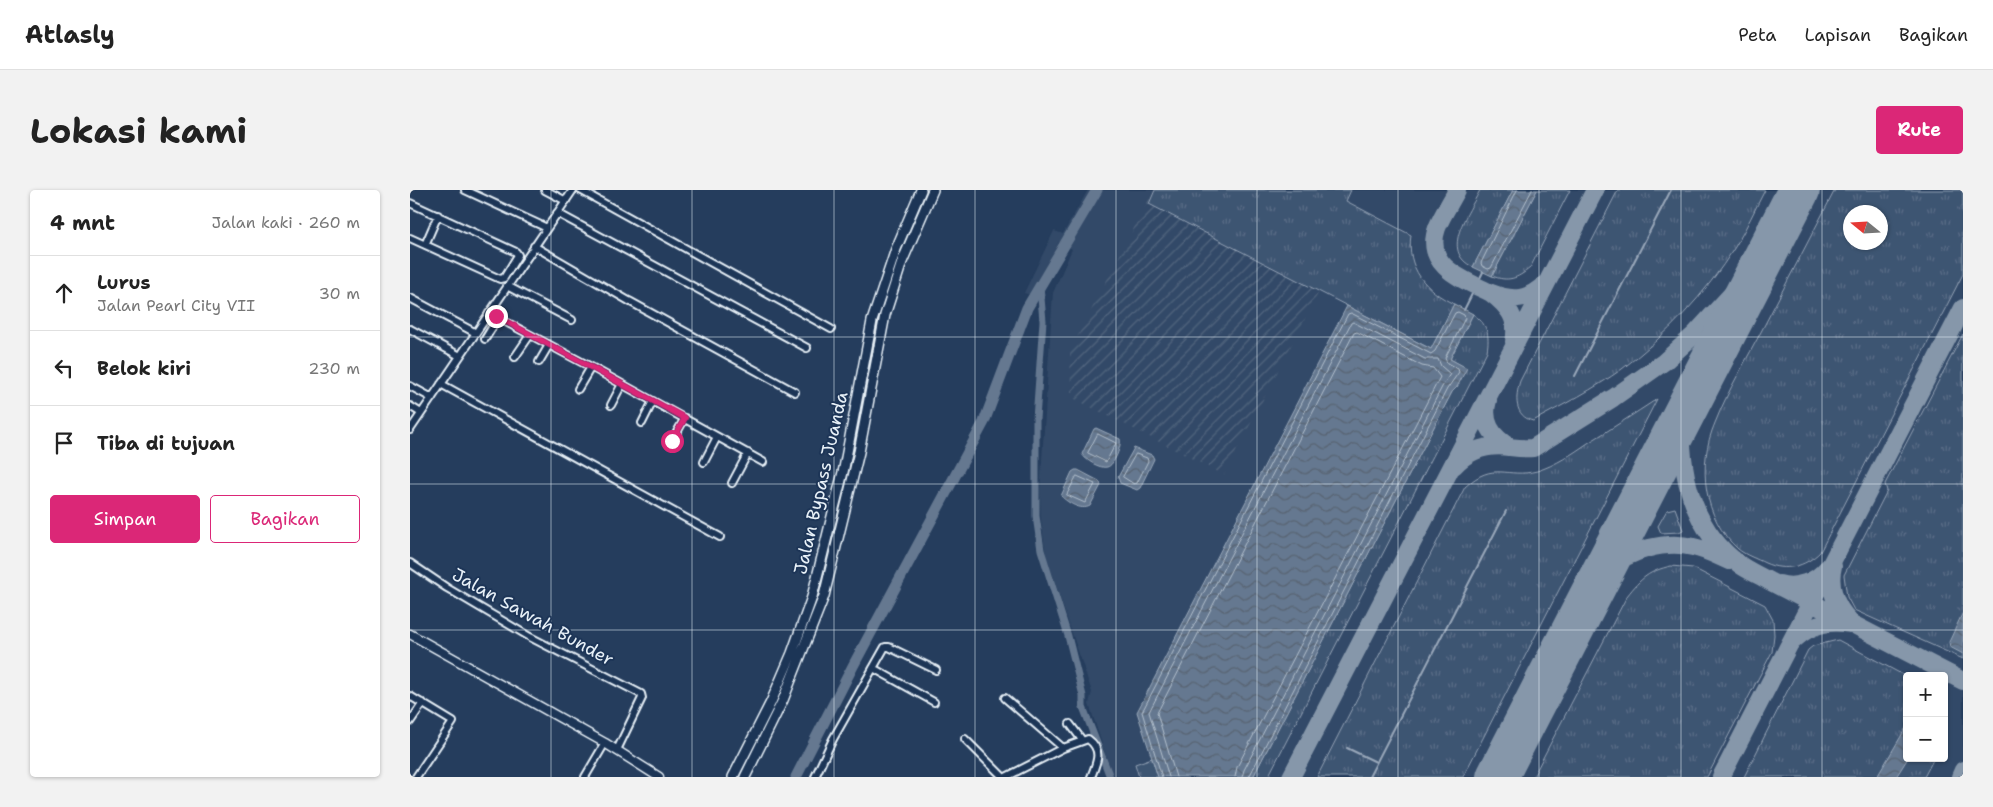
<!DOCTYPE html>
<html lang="id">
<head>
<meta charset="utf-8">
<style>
  :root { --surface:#fff; --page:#f2f2f2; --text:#222; --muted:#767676; --line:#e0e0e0; --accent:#db2777 }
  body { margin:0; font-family:"Shantell Sans",sans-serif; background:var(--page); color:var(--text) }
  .controls { position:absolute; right:15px; bottom:15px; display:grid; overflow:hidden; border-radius:5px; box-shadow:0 1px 4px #0004 }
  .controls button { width:45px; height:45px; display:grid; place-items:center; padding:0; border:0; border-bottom:1px solid var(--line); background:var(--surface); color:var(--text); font:25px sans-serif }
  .compass { position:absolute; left:1433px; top:15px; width:45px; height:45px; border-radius:50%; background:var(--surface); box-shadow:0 1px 4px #0004; rotate:288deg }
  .stop { position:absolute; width:15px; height:15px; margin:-11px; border:4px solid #db2777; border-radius:50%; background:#fff }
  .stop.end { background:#db2777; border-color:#fff; box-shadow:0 1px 5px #0008 }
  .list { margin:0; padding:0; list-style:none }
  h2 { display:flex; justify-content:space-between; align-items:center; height:65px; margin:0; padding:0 20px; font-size:21px }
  h2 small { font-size:16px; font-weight:400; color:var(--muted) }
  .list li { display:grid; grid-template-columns:32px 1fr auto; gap:15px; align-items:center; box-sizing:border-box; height:75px; padding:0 20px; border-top:1px solid var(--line) }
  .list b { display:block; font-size:19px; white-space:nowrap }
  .list p { margin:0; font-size:16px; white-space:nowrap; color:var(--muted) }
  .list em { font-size:16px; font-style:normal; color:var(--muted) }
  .actions { display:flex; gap:10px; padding:15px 20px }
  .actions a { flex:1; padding:11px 0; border:1px solid var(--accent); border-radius:5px; text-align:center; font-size:18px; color:var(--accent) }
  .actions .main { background:var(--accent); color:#fff }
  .icon { flex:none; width:28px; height:28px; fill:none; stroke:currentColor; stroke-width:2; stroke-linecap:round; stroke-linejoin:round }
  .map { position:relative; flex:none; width:1553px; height:587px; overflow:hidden; border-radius:5px }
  header { display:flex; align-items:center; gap:30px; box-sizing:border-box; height:70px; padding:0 25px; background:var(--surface); border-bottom:1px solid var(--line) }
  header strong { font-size:24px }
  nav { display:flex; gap:28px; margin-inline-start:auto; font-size:18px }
  .intro { display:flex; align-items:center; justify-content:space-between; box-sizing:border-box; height:120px; padding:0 30px }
  h1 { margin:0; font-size:35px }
  .button { padding:12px 22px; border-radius:5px; background:var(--accent); color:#fff; font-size:18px; font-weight:700 }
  main { display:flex; gap:30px; padding:0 30px }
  aside { flex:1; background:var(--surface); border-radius:5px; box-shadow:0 1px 4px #0004 }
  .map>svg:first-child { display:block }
</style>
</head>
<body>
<header>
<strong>Atlasly</strong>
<nav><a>Peta</a><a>Lapisan</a><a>Bagikan</a></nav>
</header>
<div class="intro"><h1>Lokasi kami</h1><a class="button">Rute</a></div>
<main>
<aside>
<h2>4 mnt<small>Jalan kaki · 260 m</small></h2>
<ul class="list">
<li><svg class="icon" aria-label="ahead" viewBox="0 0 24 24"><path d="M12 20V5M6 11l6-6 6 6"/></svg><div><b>Lurus</b><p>Jalan Pearl City VII</p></div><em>30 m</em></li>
<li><svg class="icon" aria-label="left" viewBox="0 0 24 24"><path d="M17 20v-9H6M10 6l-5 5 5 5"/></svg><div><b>Belok kiri</b></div><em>230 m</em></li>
<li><svg class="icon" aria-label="arrive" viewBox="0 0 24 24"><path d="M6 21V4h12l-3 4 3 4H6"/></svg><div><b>Tiba di tujuan</b></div></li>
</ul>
<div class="actions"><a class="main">Simpan</a><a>Bagikan</a></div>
</aside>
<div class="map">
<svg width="1553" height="587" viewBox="0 0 1553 587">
  <defs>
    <pattern id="industrial-furrows" width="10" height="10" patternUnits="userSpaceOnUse" patternTransform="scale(1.25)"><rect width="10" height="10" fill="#334a68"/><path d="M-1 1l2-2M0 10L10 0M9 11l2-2" fill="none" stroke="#51657e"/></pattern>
    <pattern id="grass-tufts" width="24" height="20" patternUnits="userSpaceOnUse" patternTransform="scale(1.25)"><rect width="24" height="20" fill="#3e5472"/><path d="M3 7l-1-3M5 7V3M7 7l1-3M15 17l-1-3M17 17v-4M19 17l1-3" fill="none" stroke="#5a6d87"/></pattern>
    <pattern id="water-waves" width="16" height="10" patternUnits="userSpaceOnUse" patternTransform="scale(1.25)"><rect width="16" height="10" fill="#657890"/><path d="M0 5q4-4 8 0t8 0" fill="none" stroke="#576270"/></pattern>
  </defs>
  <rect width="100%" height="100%" fill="#253d5d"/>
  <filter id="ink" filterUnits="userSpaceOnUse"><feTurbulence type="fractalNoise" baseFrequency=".02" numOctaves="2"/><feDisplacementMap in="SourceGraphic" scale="10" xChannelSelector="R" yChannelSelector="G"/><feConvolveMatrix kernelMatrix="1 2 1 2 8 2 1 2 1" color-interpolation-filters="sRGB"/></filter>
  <g filter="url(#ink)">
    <path fill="#334a68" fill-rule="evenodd" d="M678,0H1553V587H703L679,514L682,502L636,366L631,329L630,301L643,103L662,59L649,52L623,105L614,103L644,41L653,44ZM1440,22H1470V52H1440ZM1497,486H1534V568H1497Z"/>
    <path fill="url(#industrial-furrows)" d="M739,9L911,98L814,285L661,207L660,161Z"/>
    <path fill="url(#grass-tufts)" stroke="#93a2b5" fill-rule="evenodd" d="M745,0H941L936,11L1001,45C996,78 1016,101 1044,114L1021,159L739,14Z
      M1070,0H1103L1063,77C1029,61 1059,23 1070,0Z
      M1127,0H1160L1120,78C1107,89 1098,92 1082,86Z
      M1208,0H1355C1345,19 1336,39 1325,57C1295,105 1257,145 1212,179C1184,199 1153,215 1123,231C1104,226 1105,207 1110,191Z
      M1425,0H1553V84L1410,362C1395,377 1375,382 1355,373C1347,369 1335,365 1328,359C1293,328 1287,275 1305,233C1318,200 1337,169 1353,138C1377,92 1401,46 1425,0ZM1440,22H1470V52H1440Z
      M1063,124C1077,134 1080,144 1077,161L858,587H843L1042,202L1047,197L1056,178L1040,169Z
      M1553,144V469L1444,420L1437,407L1434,385L1477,301L1475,294Z
      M1247,209L1053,587H907L1055,297C1084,270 1096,289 1127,281C1146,275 1162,264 1178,253C1201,239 1224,224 1247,209Z
      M1265,318L1273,340L1269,342L1251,343L1248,336L1257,320Z
      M1261,376L1283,378L1355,415L1363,430L1364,445L1362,462L1297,587H1123L1217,406C1231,388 1239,381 1261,376Z
      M1428,450L1497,487V568H1524L1514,587H1334L1398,460L1403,456Z
      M742,568L748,587H729L725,574Z"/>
    <path fill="url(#water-waves)" stroke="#99a8ba" d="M1103,0H1127L1082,86L1063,77Z
      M1044,114L1063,124L1040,169L1057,178L1047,197L1042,202L843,587H748L727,522L937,116L1021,159Z
      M686,238L710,249C712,255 704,276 697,277C690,279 675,270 672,264L684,239Z
      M724,258L742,265L744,269L730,298L727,300L710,293L708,287Z
      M665,280H668L689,291L691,295L680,316C671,321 658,313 651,306L662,282Z
      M1553,422V464L1540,457L1539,452Z
      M1497,536L1498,568L1486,587H1467Z"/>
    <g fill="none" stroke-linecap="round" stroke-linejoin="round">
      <path stroke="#b4c1ce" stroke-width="1" d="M1107,0L1071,73L1072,76L1078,79L1081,78L1122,0
        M688,244L706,253L696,272L678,263Z
        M726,264L737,268L738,271L727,293L724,294L713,287Z
        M667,286L685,294L675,313L657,305Z
        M752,587L732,522L938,124L941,123L1021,164L1025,161L1045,123L1048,122L1054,125L1055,128L1035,168L1037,173L1048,179L1049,182L1037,199L839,587
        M759,587L739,522L941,133L943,132L1015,169H1028L1031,176L1040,184L1032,197L834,580L832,587
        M766,587L747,523L944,143L947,142L1012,176L1023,178L1030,187L827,577L825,587"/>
      <path stroke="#99a8ba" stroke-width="2" d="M1054,120L1073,82
        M1165,186L1261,0
        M937,558L966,572
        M959,587L1096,321"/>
      <path stroke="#657890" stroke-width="7" d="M630,96L633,131L626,229V326L631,360L658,446L673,506V517L700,587"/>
      <path stroke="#657890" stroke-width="11" d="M386,587L443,476L574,232L617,118L687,0"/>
      <path stroke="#8697aa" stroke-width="18" d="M1047,0C1041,12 1032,25 1027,38C1013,77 1055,90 1081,103
        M1104,152C1109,129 1098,116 1081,103C1104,112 1118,110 1136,93
        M1078,210C1072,231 1081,246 1100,257
        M1275,221C1274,233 1271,245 1272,256C1275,303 1290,345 1329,374C1338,381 1349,385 1359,391L1553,491
        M1044,276C1059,260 1077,254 1099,257C1107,258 1114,259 1123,258L1203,208L1254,172L1284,145L1353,70
        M1423,376C1418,396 1425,416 1439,430
        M1369,394C1386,399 1406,392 1417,378
        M1186,395C1190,390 1194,384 1199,379C1219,360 1256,350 1283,357C1295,359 1308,366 1319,371
        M1383,451C1398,436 1418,430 1439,434
        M881,587L1185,0
        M1311,587L1553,118
        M1550,587L1553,580"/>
      <path stroke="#8697aa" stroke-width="42" d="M1087,587L1389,0"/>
      <g stroke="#e8f1f8" stroke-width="10">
        <path id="minor" d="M55,0L137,38
          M135,0L156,11
          M170,0L421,139
          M0,13L106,62L108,65L94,88L90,89L0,48
          M147,23L397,158
          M15,55L28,25
          M124,56L219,111L385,202
          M97,96L162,130
          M0,108L66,143
          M79,123L181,177L353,272
          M0,139L50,166
          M75,149L88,128
          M105,167L120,145
          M129,172L139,155
          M31,194L310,347
          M0,196L22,208
          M168,199L181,177
          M201,215L212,194
          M0,216L11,223
          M232,233L243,211
          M0,240L163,0
          M262,251L275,228
          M294,272L307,247
          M322,293L338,263
          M0,373L37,398L120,447L231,504L232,508L207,560
          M463,478L524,512
          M0,506L43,532L6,587
          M595,508L653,558
          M0,532L13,513
          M660,534L672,550
          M555,549L593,587
          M175,587L195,553
          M405,587L423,549L475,457H479L526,480
          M596,587L653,558L678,549C693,560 687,572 681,587"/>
      </g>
      <g stroke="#e8f1f8" stroke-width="11">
        <path id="tertiary" d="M0,444L195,553L249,587"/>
      </g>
      <g stroke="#e8f1f8" stroke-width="12">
        <path id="secondary" d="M323,587L361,512L382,463L402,407L434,278L462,131L486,59L511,0
          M335,587L373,510L414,406L449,262L475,125L492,72L523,0"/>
      </g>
      <use href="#minor" stroke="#1d3557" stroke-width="6"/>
      <use href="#tertiary" stroke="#1d3557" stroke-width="8"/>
      <use href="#secondary" stroke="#1d3557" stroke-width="9"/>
    </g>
  </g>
  <g fill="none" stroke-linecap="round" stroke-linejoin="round" filter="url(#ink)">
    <path stroke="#db2777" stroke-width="6" d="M86,126L275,228L262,251"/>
  </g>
  <path fill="none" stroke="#e8f1f8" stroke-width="1" stroke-opacity="0.55" d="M141,0V587M282,0V587M424,0V587M565,0V587M706,0V587M847,0V587M988,0V587M1129,0V587M1271,0V587M1412,0V587M0,147H1553M0,294H1553M0,440H1553"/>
  <g text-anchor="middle" stroke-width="4" stroke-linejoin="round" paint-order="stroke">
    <g font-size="18" fill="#e8f1f8" stroke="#1d3557">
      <text transform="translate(411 293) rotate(-77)" y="6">Jalan Bypass Juanda</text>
      <text transform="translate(123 427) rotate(29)" y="6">Jalan Sawah Bunder</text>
    </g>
  </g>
</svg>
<div class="controls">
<button>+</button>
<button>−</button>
</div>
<svg class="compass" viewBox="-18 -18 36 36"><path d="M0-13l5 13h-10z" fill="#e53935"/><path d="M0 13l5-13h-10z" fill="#767676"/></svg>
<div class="stop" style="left:262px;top:251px"></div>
<div class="stop end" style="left:86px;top:126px"></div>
</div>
</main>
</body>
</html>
